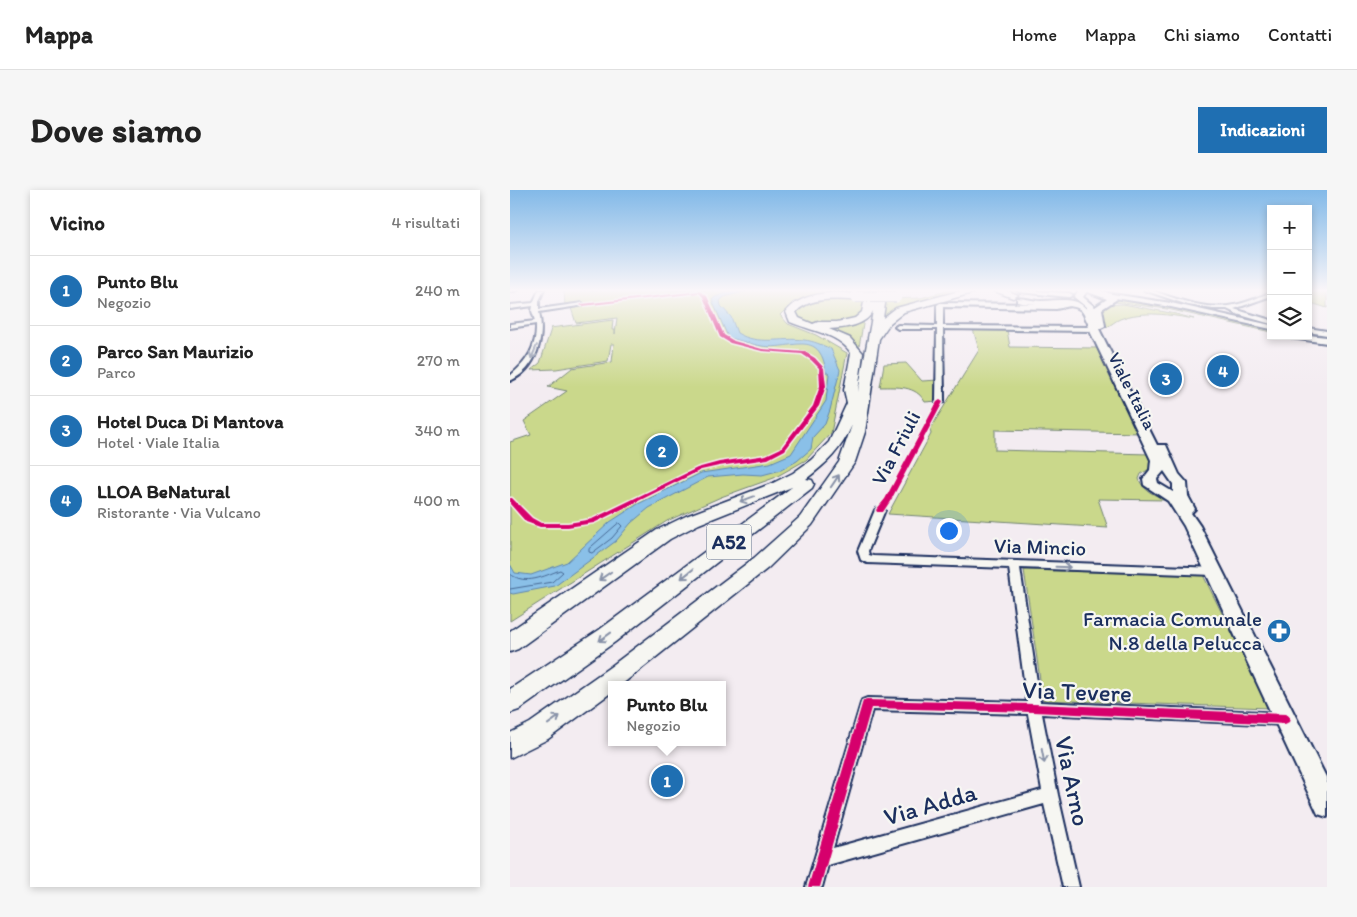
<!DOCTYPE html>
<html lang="it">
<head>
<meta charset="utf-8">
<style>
  :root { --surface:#fff; --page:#f6f6f6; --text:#222; --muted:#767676; --line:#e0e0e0; --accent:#1f6fb2 }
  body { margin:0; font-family:Itim,sans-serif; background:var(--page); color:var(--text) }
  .controls { position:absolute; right:15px; top:15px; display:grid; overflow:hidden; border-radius:0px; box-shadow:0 2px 8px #0003 }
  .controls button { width:45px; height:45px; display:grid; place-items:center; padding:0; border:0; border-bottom:1px solid var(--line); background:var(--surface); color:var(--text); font:25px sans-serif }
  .you { position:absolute; left:438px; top:340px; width:18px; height:18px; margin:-12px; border:4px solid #fff; border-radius:50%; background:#1a73e8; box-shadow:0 0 0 8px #1a73e833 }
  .badge { display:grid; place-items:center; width:32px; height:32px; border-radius:50%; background:var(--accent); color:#fff; font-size:16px; font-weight:700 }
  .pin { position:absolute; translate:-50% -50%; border:2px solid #fff; box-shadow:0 1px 5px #0006 }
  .popup { position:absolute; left:98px; top:491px; width:118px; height:65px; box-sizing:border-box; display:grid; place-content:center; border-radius:0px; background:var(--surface); filter:drop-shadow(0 1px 4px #0005); font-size:16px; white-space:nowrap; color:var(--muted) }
  .popup b { font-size:19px; color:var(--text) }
  .popup::after { content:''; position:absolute; left:50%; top:100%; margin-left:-10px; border:10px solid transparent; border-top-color:var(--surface) }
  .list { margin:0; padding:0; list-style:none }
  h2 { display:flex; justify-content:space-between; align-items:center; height:65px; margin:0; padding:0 20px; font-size:21px }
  h2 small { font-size:16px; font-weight:400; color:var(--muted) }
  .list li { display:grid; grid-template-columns:32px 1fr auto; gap:15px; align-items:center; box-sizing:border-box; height:70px; padding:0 20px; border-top:1px solid var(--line) }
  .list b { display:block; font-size:19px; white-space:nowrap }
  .list p { margin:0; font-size:16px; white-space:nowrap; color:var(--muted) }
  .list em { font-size:16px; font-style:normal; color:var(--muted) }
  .icon { flex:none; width:28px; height:28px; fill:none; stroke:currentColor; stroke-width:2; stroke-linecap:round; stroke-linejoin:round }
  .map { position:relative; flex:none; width:817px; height:697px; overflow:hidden; border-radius:0px }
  header { display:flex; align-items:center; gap:30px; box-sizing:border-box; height:70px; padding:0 25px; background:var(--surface); border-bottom:1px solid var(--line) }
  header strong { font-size:24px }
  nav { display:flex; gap:28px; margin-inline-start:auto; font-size:18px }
  .intro { display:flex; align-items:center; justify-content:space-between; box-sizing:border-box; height:120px; padding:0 30px }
  h1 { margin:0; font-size:35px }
  .button { padding:12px 22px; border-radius:0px; background:var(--accent); color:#fff; font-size:18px; font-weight:700 }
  main { display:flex; gap:30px; padding:0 30px }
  aside { flex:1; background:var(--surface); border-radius:0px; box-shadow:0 2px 8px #0003 }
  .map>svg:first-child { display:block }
</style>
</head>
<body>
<header>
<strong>Mappa</strong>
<nav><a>Home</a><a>Mappa</a><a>Chi siamo</a><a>Contatti</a></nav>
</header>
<div class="intro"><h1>Dove siamo</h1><a class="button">Indicazioni</a></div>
<main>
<aside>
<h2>Vicino<small>4 risultati</small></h2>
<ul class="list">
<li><span class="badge">1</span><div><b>Punto Blu</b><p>Negozio</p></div><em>240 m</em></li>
<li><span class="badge">2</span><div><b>Parco San Maurizio</b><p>Parco</p></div><em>270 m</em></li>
<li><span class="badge">3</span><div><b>Hotel Duca Di Mantova</b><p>Hotel · Viale Italia</p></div><em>340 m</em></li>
<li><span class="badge">4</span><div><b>LLOA BeNatural</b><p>Ristorante · Via Vulcano</p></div><em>400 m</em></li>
</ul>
</aside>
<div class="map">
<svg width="817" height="697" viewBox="0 0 817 697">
  <rect width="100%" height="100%" fill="#f3ecf1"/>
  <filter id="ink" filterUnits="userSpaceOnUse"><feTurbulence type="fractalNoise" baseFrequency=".02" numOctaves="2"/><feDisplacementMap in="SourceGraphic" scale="10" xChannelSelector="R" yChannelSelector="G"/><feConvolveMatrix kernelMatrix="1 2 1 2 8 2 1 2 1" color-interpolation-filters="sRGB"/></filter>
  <g filter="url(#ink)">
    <path fill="#cad88b" stroke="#728474" d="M54,100H357L356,105H313L283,112L270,125L278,134L306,145L337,163L321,243L296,270L264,288L211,307L157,331L0,431V252L21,245L14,231L57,201L38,197L62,178L102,172L104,154H101L98,171L46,179L21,180L30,173L41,139L40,138L103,130L102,140H105V144L107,128L66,133L61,118L55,116Z
      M441,100H458L395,116L373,130L376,109L410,108Z
      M798,100H817V118L798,112Z
      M606,108L653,115L761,138V142L657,119L605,112L607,110Z
      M317,109H358L355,123C350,126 345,130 340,131C328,134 287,139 286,120L299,113Z
      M613,114L666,124L684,129C661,125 633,120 610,129C605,131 601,135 597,137L591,118L596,115Z
      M354,129L349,157L306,136Z
      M463,139L497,140L500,157L588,158L630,243L485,240V260L639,264L642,270L641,278L631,284L629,289C633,301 645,305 656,310L588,309L598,338L378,324L421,244L420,239L469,160Z
      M396,173L412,191L428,190V211L415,212C406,195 387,197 370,197L374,174Z
      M514,380L693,385L759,518L533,510Z"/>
    <path fill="#8ac0e8" stroke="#5e86b1" d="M225,100H240L214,107L210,111L211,116L221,127L227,143C249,156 271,147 294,150C304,151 312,155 321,159L330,180L320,220L315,234L303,247L301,259L287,271L271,280L252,285L233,284L198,287L139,318L121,333L106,351L45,396L3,404L0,403V374L5,383L21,385L57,372L100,332L128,314L191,283L260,273L281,264L316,211L319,184L316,182C310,137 280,161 252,156C245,155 223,149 218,147L202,110L205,107Z"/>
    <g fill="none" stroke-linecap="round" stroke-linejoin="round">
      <path stroke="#476995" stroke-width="1" d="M109,333L112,336L102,348L82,363L79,362V359Z
        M0,384C16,396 34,386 50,380L53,382L42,392L0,399"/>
      <g stroke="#1b2f5e" stroke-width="4">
        <path id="minor" d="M0,100H8L0,102Z
          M29,100H34L29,111V119L72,113L75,115L29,122C35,148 27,179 0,191V186C17,172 27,157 26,134L0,138V134L25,131L22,121L23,116L0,119V115L23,113Z
          M634,100H641C666,109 697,121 724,115C737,113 749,107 761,102V106L724,119L761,130V134L727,124L717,119H703L678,115Z
          M430,113L557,114L560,116L546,119L433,117V136L584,137L587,139L584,141L433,139L434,212L430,214L426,212L427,139H388L385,137L388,135L427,136V115Z
          M798,138L817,141V145L798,142Z
          M370,317L375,320L358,361L359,365L363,366L708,378L709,381L708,384L704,385L510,378L530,512L775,523L780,525L782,529L780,533L775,535L532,524L548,605L569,697H553L534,614L318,675L312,697H296L352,510L357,508L517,512L499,378L357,373L351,370L348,361L365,320ZM362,520L518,524L532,600L323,658Z"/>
      </g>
      <g stroke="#1b2f5e" stroke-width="4">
        <path id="secondary" d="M507,100L559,103L563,105L559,107L510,102Z
          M596,103L661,113L761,135V139L661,117L599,107H596Z
          M507,108C515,108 523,111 531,111C562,110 572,105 587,136L580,138C577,132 575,125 571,120C562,112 523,116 507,112Z
          M798,145L817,147V153L781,148L777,146Z"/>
      </g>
      <g stroke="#1b2f5e" stroke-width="4">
        <path id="primary" d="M569,100C582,99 597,99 607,109L592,119L595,136L589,139L647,255H656L669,284L677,293L678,306L685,319L681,323L690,336L817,589V627L808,624L674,336L658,311L634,295L633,289L640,280L641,270L579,139L576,117L564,107ZM577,101L578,102L597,109L585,117L573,107ZM654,281L663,294V302L648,293L647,289Z"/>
      </g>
      <g stroke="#1b2f5e" stroke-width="3">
        <path id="motorway" d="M361,100L366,103L365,111L367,100H377L373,128L386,118L453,100H468L466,102L394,122L380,133L369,149L355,242L345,272L302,335L258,378L116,491L111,495H102V502L38,549L0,568V543L20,533L100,477L244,368L290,327L329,272L342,235C332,259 316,274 296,289L302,290L304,294L302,298L105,452L9,520L0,523V499L89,440L282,297L189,334L160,349L8,459L0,462V441L147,340L176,326L263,293L283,283L301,270L319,252L337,213L334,200L341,163C328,143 300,141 280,132L276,122C291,102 326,100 350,105V109L346,110C326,110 301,106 286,122L289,128L303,134L308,132H327L345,128L352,122L356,103ZM363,121L348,202L353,163L340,148L319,139C336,138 355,136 363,121Z
          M482,100H496L508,105L503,108Z"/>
      </g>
      <use href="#minor" fill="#f6f6f2" fill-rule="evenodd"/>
      <use href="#secondary" fill="#f6f6f2" fill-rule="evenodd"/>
      <use href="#primary" fill="#f6f6f2" fill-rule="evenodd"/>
      <use href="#motorway" fill="#f6f6f2" fill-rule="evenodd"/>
      <g stroke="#1b2f5e" stroke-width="12" stroke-linecap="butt">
        <path id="motorway-bridge" d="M346,107H386"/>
      </g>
      <use href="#motorway-bridge" stroke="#f6f6f2" stroke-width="11"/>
      <g stroke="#f6f6f2" stroke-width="3">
        <path id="cycleway" d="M190,101L197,106L214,145L224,151L252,159L295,162L305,168L314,178L316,196L309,216L275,260L258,269L209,276L191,280L84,333L58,337H30L16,332L0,314V308H2L22,328L31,333H58L82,329L187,278L209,272L256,265L271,258L303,216L310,196L309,178L301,170L292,164L252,161L220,153L210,147L193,107L189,103L72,116L70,115L72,114Z
          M430,210L433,212L381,310L373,322H367L366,320L375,309L427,212Z
          M357,510L524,514L775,524L779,526L780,529L779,532L775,534L524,522L361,518L310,697H298L352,514L353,511Z"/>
      </g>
      <use href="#cycleway" fill="#d6006c" fill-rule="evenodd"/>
    </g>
    <defs><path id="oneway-shaft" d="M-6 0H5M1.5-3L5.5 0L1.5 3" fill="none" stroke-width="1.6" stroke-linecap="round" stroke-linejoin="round" transform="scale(1.25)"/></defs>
    <g stroke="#8892a8">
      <use href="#oneway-shaft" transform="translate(24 162) rotate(113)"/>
      <use href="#oneway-shaft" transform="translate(325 291) rotate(-56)"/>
      <use href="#oneway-shaft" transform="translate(237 309) rotate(160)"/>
      <use href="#oneway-shaft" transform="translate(553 377) rotate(2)"/>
      <use href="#oneway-shaft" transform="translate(177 384) rotate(142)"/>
      <use href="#oneway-shaft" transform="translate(95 386) rotate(145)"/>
      <use href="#oneway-shaft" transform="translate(95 447) rotate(144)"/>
      <use href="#oneway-shaft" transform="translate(44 530) rotate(-36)"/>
      <use href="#oneway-shaft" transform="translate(533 566) rotate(79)"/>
    </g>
  </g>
  <linearGradient id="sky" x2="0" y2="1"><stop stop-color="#82b9e8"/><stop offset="0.51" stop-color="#faf6f9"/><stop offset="1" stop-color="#faf6f9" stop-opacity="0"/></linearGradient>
  <rect width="817" height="197" fill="url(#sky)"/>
  <defs>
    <g id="pharmacy-disc" transform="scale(1.25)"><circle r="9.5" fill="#1f6fb2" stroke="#f6f6f2"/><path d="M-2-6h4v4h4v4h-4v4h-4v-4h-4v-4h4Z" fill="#fff"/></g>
  </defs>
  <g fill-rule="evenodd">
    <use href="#pharmacy-disc" x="769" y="441"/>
  </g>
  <g text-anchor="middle" stroke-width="4.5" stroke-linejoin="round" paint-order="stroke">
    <g font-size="18" fill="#1b2f5e" stroke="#f6f6f2">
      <text transform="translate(622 201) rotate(63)" y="6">Viale Italia</text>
    </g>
    <rect fill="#f6f6f2" stroke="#5d6b8a" stroke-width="1" x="196.5" y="334.5" width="45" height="35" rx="4"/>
    <g font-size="20" font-weight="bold" fill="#1b2f5e">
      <text x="219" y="359">A52</text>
    </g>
    <g font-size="21" fill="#1b2f5e" stroke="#f6f6f2">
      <text transform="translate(386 258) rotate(-62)" y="7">Via Friuli</text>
      <text transform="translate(530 357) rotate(2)" y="7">Via Mincio</text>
    </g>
    <g font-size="21" fill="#1b2f5e" stroke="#f6f6f2" text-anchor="end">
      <text x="752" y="436">Farmacia Comunale<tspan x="752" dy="24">N.8 della Pelucca</tspan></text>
    </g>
    <g font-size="25" fill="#1b2f5e" stroke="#f6f6f2">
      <text transform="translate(567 501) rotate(2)" y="9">Via Tevere</text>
      <text transform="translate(563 591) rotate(78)" y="9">Via Arno</text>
      <text transform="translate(420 614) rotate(-16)" y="9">Via Adda</text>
    </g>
  </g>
</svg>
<div class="controls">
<button>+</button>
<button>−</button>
<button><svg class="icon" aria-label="layers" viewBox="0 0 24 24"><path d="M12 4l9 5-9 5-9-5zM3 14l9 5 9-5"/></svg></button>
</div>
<div class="you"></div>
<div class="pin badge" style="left:157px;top:591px">1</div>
<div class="popup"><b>Punto Blu</b>Negozio</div>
<div class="pin badge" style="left:152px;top:261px">2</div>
<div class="pin badge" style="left:656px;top:189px">3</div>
<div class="pin badge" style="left:713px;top:181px">4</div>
</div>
</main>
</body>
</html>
